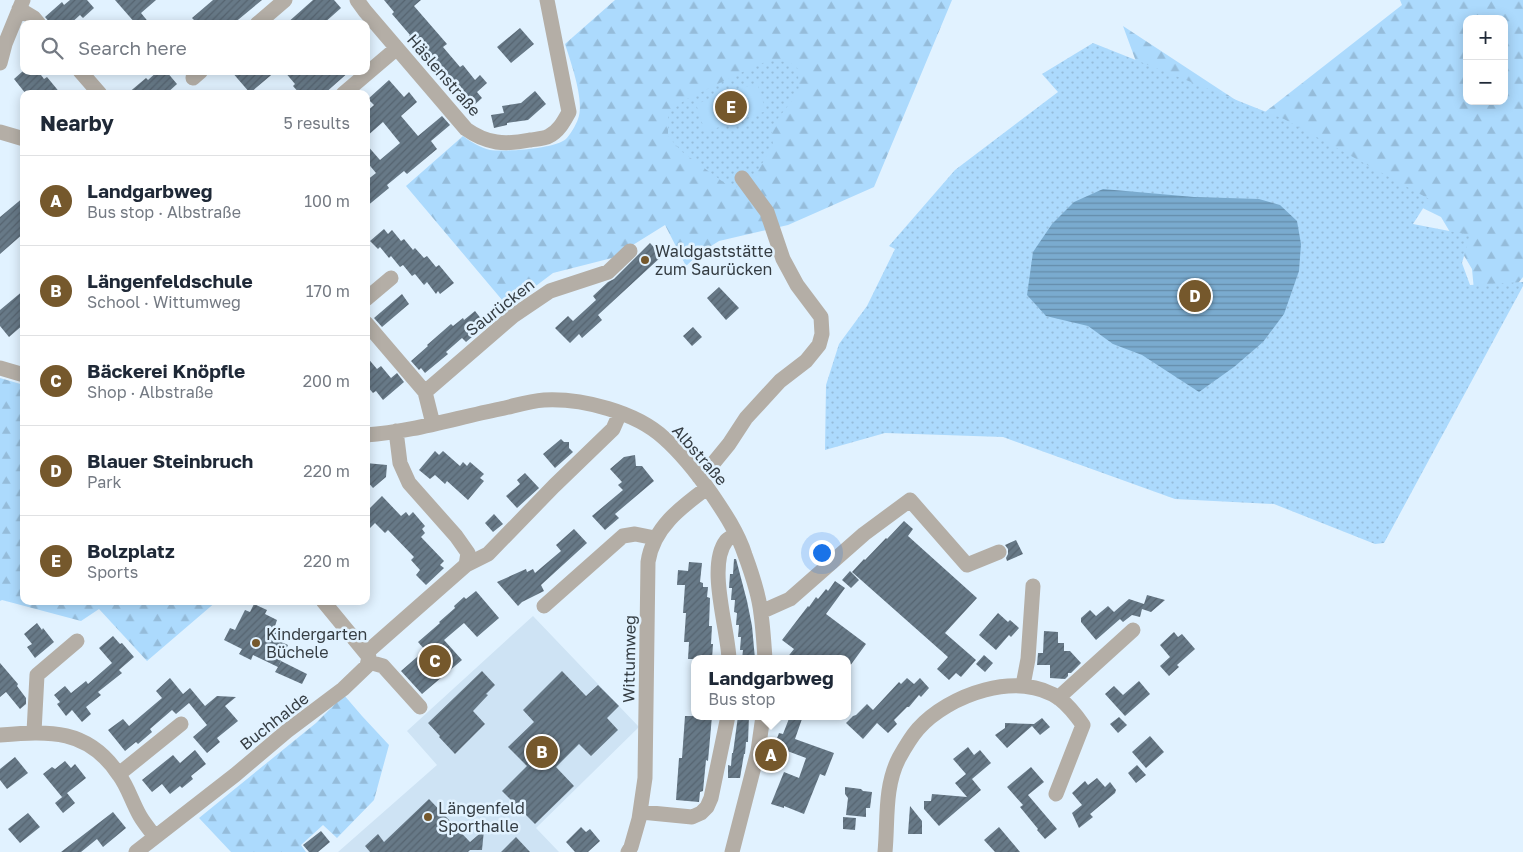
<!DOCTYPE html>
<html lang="en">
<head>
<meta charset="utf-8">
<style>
  :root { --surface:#fff; --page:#f6f6f7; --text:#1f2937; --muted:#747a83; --line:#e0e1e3; --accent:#75582c }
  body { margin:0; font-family:"Golos Text",sans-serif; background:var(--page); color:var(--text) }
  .controls { position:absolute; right:15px; top:15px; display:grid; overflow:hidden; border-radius:10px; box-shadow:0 2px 12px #0003 }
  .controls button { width:45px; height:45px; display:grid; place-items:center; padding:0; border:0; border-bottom:1px solid var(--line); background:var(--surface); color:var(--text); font:25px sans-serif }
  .you { position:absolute; left:821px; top:552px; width:18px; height:18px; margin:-12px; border:4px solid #fff; border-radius:50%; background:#1a73e8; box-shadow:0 0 0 8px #1a73e833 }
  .badge { display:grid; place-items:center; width:32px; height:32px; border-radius:50%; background:var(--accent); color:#fff; font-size:16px; font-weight:700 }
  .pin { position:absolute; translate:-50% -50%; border:2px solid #fff; box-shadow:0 1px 5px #0006 }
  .popup { position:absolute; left:691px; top:655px; width:160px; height:65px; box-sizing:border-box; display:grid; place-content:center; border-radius:10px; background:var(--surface); filter:drop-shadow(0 1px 4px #0005); font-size:16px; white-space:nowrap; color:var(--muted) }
  .popup b { font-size:19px; color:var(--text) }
  .popup::after { content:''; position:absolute; left:50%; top:100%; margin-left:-10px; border:10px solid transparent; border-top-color:var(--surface) }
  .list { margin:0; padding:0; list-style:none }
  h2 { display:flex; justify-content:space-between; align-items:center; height:65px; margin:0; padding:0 20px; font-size:21px }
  h2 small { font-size:16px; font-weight:400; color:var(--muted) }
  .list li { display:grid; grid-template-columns:32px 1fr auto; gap:15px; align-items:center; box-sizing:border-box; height:90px; padding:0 20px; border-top:1px solid var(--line) }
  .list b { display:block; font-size:19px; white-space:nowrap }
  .list p { margin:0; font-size:16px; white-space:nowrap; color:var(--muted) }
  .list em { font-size:16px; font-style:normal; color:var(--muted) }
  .icon { flex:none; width:28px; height:28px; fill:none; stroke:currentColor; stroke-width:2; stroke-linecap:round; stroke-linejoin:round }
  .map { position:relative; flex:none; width:1523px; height:852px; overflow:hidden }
  .search { position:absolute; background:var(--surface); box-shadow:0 2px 12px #0003; left:20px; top:20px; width:350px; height:55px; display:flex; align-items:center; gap:12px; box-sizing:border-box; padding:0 18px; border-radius:10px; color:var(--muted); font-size:19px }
  .panel { position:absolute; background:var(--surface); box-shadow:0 2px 12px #0003; left:20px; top:90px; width:350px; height:515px; border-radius:10px }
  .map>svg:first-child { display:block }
</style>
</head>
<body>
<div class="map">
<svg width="1523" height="852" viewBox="0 0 1523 852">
  <defs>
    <pattern id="forest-firs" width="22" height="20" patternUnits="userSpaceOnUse" patternTransform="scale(1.25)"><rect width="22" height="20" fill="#acdafd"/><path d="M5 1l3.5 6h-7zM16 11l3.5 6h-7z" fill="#95bcda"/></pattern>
    <pattern id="park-dots" width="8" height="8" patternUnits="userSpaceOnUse" patternTransform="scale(1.25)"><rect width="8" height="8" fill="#acdafd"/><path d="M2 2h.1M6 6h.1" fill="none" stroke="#95bcda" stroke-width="1.8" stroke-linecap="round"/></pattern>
    <pattern id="water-rules" width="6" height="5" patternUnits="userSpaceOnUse" patternTransform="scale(1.25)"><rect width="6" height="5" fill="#7aabcf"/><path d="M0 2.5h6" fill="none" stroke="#658caa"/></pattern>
    <pattern id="building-hatch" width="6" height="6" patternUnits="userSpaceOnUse" patternTransform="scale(1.25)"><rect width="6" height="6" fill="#677987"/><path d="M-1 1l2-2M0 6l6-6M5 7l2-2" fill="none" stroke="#566470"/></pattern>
  </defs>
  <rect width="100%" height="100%" fill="#e1f2ff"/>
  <path fill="#cee3f4" d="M533,616L639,727L536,828L559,852H338L437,765L407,731Z"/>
  <path fill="url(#forest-firs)" fill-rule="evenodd" d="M615,0H952L874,187L788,225L719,241L700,253L686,266L665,225L612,258L553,273L508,307L406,186L463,136C471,142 481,148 490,150C505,152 555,149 566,139C570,135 576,125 578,119C585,101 571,63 565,44Z
    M1400,0H1523V277L1478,333L1472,269L1441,217L1349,172L1145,86L1123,26L1260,116L1402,5ZM1467,19H1504V101H1467Z
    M0,378L24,385V601H217L147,661L99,609L81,621L2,600L0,601Z
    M344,695L362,716L389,745L374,800L337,838L323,825L301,845L306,852H231L199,818L316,723Z"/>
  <path fill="url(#park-dots)" d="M1093,43L1284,119L1429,199L1413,224L1470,235L1462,263L1470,285L1523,282V286L1384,543L1375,544L1274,504L1175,499L1003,437L885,433L825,450L826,385L839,344L867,306L895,249L889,246L955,170L1058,92L1042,74Z
    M775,60L791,63L798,69L799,92L771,127L773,145L756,174L743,180L734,190L681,151L668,136V113L685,100L759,64Z"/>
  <path fill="#acdafd" d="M757,83L766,111L705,132L696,104Z"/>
  <path fill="url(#water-rules)" d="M1103,189L1194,197L1259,199L1280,205L1297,221L1301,244L1299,271L1284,314L1263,342L1234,367L1199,392L1142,355L1113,344L1088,326L1046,316L1027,295L1033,252L1052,224L1074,202Z"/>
  <path fill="url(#building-hatch)" d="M70,0H87L94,8L83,18L80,15L70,24H51L45,17L62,2L64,5Z
    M115,0H156L141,13L150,24H136Z
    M213,0H262L233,24H198L192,18Z
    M313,0H334L341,8L323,24H286Z
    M384,0H421L414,6L447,44L443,47L460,67L463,65L475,80L480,75L487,83L477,92L482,98L472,107L454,85L452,87L409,36L410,35L392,14L394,12Z
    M520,28L534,44L511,63L497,47Z
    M23,71H38L44,79L47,77L61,94H26L14,79Z
    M158,71H166L177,84L166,94H127L146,78L148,80Z
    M231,71H276L250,93Z
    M284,71H350L324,94H300L293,86L295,84Z
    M389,80L404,97L409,92L417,102L401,116L418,136L442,116L450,125L431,141L437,149L407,174L404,171L387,185L389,188L366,207V181L376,173L366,161V144L380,160L400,143L383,122L366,137V112L374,105L368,99Z
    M535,91L546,104L528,120L507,123V125L494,128L491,115L504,113L502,106L521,103Z
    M24,197V233L0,254V217Z
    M384,229L388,234L392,230L401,241L404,239L413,250L415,248L424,258L427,256L436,267L439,265L454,283L440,294L438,291L436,294L427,282L424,285L415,274L412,276L403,265L400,267L391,256L389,258L380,247L378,249L370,241Z
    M650,243L662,256L598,315L602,320L582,338L579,334L570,343L555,328L568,316L573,321L596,300L593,296L608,282L614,279Z
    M719,287L739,308L726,320L707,298Z
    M24,290V324L9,337L0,326V310Z
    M402,294L409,304L382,327L374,318Z
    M475,311L486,325L466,342L462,338L446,352L448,354L425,373L421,368L419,370L411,361L428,346L427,345L451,324L453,326L463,318L464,320Z
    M693,327L702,337L692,346L683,336Z
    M366,356L377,369L381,366L391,378L397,373L404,382L383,400L376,391L373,393L366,385Z
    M561,439L564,442H569V448L573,452L555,468L543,454Z
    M435,451L439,455L443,451L460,466L463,462L467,466L470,462L484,474L480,478L484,481L468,500L447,481L445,484L435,475L430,479L419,470Z
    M635,455L636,466H642L654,481L615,514L619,518L605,530L592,516L623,490L618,485L622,482L610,469L624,457Z
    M366,463L387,465L386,477L373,488L366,480Z
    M525,473L539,488L517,508L506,496L520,484L517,480Z
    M382,496L401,516L406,512L409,516L413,512L425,526L422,529L425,533L421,537L444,561L440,565L444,568L426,585L416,575L420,570L411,560L414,557L388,530L385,533L375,523L366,532V512Z
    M494,514L503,524L493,532L485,523Z
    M904,521L913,529L908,536L977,598L945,633L976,660L961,677L956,673L949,680L937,669L948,657L852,572L864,559L865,560L886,538L887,539Z
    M574,529L587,543L541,585L544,591L522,602L518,606L497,582L526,569L527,572L533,569L535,573L561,551L556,545Z
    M1016,540L1023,554L1007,561L1006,558L1008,554V549L1005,545Z
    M734,559H736L747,601L752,626L755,659H742L743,650H740L741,637H738L739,625H736L737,613L734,612L735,600H731L732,588H729L730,574H733Z
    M689,562L702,563L700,582L703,583V587H708L707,597L710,598L709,626H712L711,644H713L712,659H688L689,642H684L686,613H683L685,585H677L678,570L688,571Z
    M850,571L859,580L851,588L842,580Z
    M835,581L845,588L826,614L866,644L847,670V659H786L794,649L782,640L808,606L809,607L816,597L818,599L826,589L828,591Z
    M476,591L499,618L477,637L464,623L444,640L462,660L422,694L401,671L425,650L418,642L440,623L439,622L455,608L454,606L464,597L466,599Z
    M1147,595L1165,600L1151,612L1142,609L1140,617L1132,615L1123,622L1120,619L1096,640L1081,622V618L1090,610L1096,616L1108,606L1114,612L1129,599L1144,604Z
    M254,604L267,610L265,614L277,620L275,626L283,630L277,640L288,645L278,667L281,661L307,674L302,684L275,672L278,667L253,655L251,660L239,654L242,649L224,640L230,628L235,630L245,610L250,612Z
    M998,613L1008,622L1010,620L1019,628L1011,637L1009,635L996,650L979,635Z
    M37,623L42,630L43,628L54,642L35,658L27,647L32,644L24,634Z
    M1044,631L1058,632V643H1064V651H1070L1081,663L1071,673H1068V676L1065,679L1050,678V665H1037L1038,653H1043Z
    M1174,632L1178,637L1182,634L1195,649L1177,665L1179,667L1169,676L1160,666L1170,657L1160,645Z
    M113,636L120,644L122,643L134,657L119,670L122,673L98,692L101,695L86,707L91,714L82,722L72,710L66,716L57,704L60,702L54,695L65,686L71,693L86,681L88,684L112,663L99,648Z
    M984,655L993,663L985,672L976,664Z
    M0,663L18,684L17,686L26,698V704L20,709L6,692L0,697Z
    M482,671L495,685L486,694L488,695L473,711L485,724L455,754L439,737L440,736L428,723Z
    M562,671L586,696L598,685L619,706L607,718L618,730L591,756L579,744L556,767L574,786L535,824L502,791L527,766L508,747L534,722L523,710Z
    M170,678L183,694L190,688L205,706L217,696L236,697L225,706L238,721L217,738L220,742L207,753L193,737L207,725L189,703L176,714L172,710L150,729L152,732L138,744L136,742L125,751L108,730L123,719L129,726L162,698L156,691Z
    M907,678L914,684L920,678L929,688L921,697L919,695L909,707H907L894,720L897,724L888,733L877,723L863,739L846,723L853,716L856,715L867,704L873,710L899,682L901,684Z
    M1139,681L1150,694L1125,716L1105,694L1114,686L1123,695Z
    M685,716H712L708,761L706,760L703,791L700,792L699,802L676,800L679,758H682Z
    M738,716H749L748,742H746L745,754H744L740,778H728V765L731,766L732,753H733Z
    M790,716H803L795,739L834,753L825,776L820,774L804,814L784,806V808L771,804L784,772L799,778L806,758L774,746L779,733L783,734Z
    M1119,717L1127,725L1118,733L1110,724Z
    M1042,718L1050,727L1040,735L1032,726L1007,748L995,735L1005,728V723L1034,724Z
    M1150,736L1164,752L1146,768L1132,752Z
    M968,747L974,755L980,750L991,763L972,779L981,790L939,826L924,809V801H931L932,794L967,797L955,783L966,774L953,759Z
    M195,750L206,764L191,776L193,779L182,788L180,786L170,794L162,784L152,792L142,780L173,755L180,763Z
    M15,757L28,773L7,789L0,780V769Z
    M65,761L71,768L75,764L86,778L62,797L43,774L52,767L55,769Z
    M1137,765L1146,775L1136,783L1128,773Z
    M1031,767L1044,782L1028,795L1057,829L1045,839L1037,830L1038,829L1020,807L1023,805L1007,787Z
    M1097,778L1105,787L1110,782L1116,790L1115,793L1090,814L1093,817L1079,828L1072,813L1082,805L1072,793L1085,781L1088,785Z
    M845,787L861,789L863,791L872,792L870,808H866V817L846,815L848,798L845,794Z
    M67,793L75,803L63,813L55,803Z
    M429,799L470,842L484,830L482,850H470L468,852H370L365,846L378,834L384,842Z
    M910,806L922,821V834H908Z
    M113,812L126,828L103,847L97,839L81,852H61Z
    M28,813L40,827L20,843L8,829Z
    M843,817L856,818L855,830L843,829Z
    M581,827L586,832L590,829L600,841L588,852H575L566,842Z
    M999,827L1020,852H995L984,840Z
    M321,831L330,842L318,852H309L303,845Z
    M516,837L530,852H501Z"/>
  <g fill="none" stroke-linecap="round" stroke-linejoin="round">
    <path stroke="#b4aea6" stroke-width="15" d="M357,0L365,11L466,129C487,144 505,145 530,140C536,139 544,139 549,136C559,131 564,121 569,112L547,0
      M19,9L34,18L39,24
      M257,24L285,0
      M0,63L5,44L23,0
      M80,71L100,94
      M193,78L201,71
      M343,94L397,48
      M0,132L24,139
      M366,299L391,278
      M366,323L425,392L433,424
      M0,368L24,375
      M425,392L513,316L550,291L608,272L630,251
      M366,435C412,432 455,418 500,409C514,406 529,401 544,400C582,398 636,412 664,438C682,454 697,473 711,493C724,512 738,533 745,555C752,574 759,594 761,614C763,628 764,644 765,659
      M699,477L711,466L729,444L746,418L780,381L806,361L819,345L822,334L821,317L797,285L783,259L767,212L742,178
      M466,565L488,554L554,486L613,429L620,413
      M544,606L623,536L635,534L655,538
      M761,612L790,599L864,534L910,500L967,565L999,552
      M366,653L466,565L468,553L456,536L409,483L400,463L396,431
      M729,659C728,629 707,566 726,541C728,538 733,537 736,535
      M369,662L383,666L420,707
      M1023,685L1028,659L1033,586
      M1058,698L1133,630
      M34,732L37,675L77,641
      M0,735C49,731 88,728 119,775C128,787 132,802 140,816C144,823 150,830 155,837
      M119,774L181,724
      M641,812L692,817L701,813L707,807L711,798L728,716
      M136,852L235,775L287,731L343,689L367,666L369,657L323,601
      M628,852L631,847L639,819L645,778L648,562C653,528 681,507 707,488
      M732,852L758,751L763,716
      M885,852C888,821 884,787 899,758C904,749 911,737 918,729C948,695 1019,669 1060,699C1069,706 1076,715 1083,725L1056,794"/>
  </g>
  <g fill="#75582c" stroke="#e1f2ff" stroke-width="2">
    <circle cx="645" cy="260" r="5"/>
    <circle cx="256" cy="643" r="5"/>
    <circle cx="428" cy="817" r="5"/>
  </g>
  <g text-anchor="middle" stroke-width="5" stroke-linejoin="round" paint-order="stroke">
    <g font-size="16" fill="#353d43" stroke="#e1f2ff">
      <text transform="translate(444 75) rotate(49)" y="6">Häslenstraße</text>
      <text transform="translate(500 307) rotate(-38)" y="6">Saurücken</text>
      <text transform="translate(700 455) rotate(49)" y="6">Albstraße</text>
      <text transform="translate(629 659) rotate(-89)" y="6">Wittumweg</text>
      <text transform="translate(274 721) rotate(-38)" y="6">Buchhalde</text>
    </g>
    <g font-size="16" fill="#353d43" stroke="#e1f2ff" text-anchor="start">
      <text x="655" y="257">Waldgaststätte<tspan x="655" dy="18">zum Saurücken</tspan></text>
      <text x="266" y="640">Kindergarten<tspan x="266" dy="18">Büchele</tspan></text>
      <text x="438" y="814">Längenfeld<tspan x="438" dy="18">Sporthalle</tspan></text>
    </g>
  </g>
</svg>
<div class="controls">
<button>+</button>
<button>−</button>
</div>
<div class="you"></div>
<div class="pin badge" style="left:771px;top:755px">A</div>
<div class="popup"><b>Landgarbweg</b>Bus stop</div>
<div class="pin badge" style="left:542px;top:752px">B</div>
<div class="pin badge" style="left:435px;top:661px">C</div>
<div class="pin badge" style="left:1195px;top:296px">D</div>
<div class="pin badge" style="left:731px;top:107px">E</div>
<div class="search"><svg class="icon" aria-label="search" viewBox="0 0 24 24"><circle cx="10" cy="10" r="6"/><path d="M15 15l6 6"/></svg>Search here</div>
<section class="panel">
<h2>Nearby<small>5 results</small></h2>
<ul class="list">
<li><span class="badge">A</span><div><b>Landgarbweg</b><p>Bus stop · Albstraße</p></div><em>100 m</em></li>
<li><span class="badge">B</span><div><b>Längenfeldschule</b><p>School · Wittumweg</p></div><em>170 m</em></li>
<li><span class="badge">C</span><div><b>Bäckerei Knöpfle</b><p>Shop · Albstraße</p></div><em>200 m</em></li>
<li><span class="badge">D</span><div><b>Blauer Steinbruch</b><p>Park</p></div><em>220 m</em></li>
<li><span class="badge">E</span><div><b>Bolzplatz</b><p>Sports</p></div><em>220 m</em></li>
</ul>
</section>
</div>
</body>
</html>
